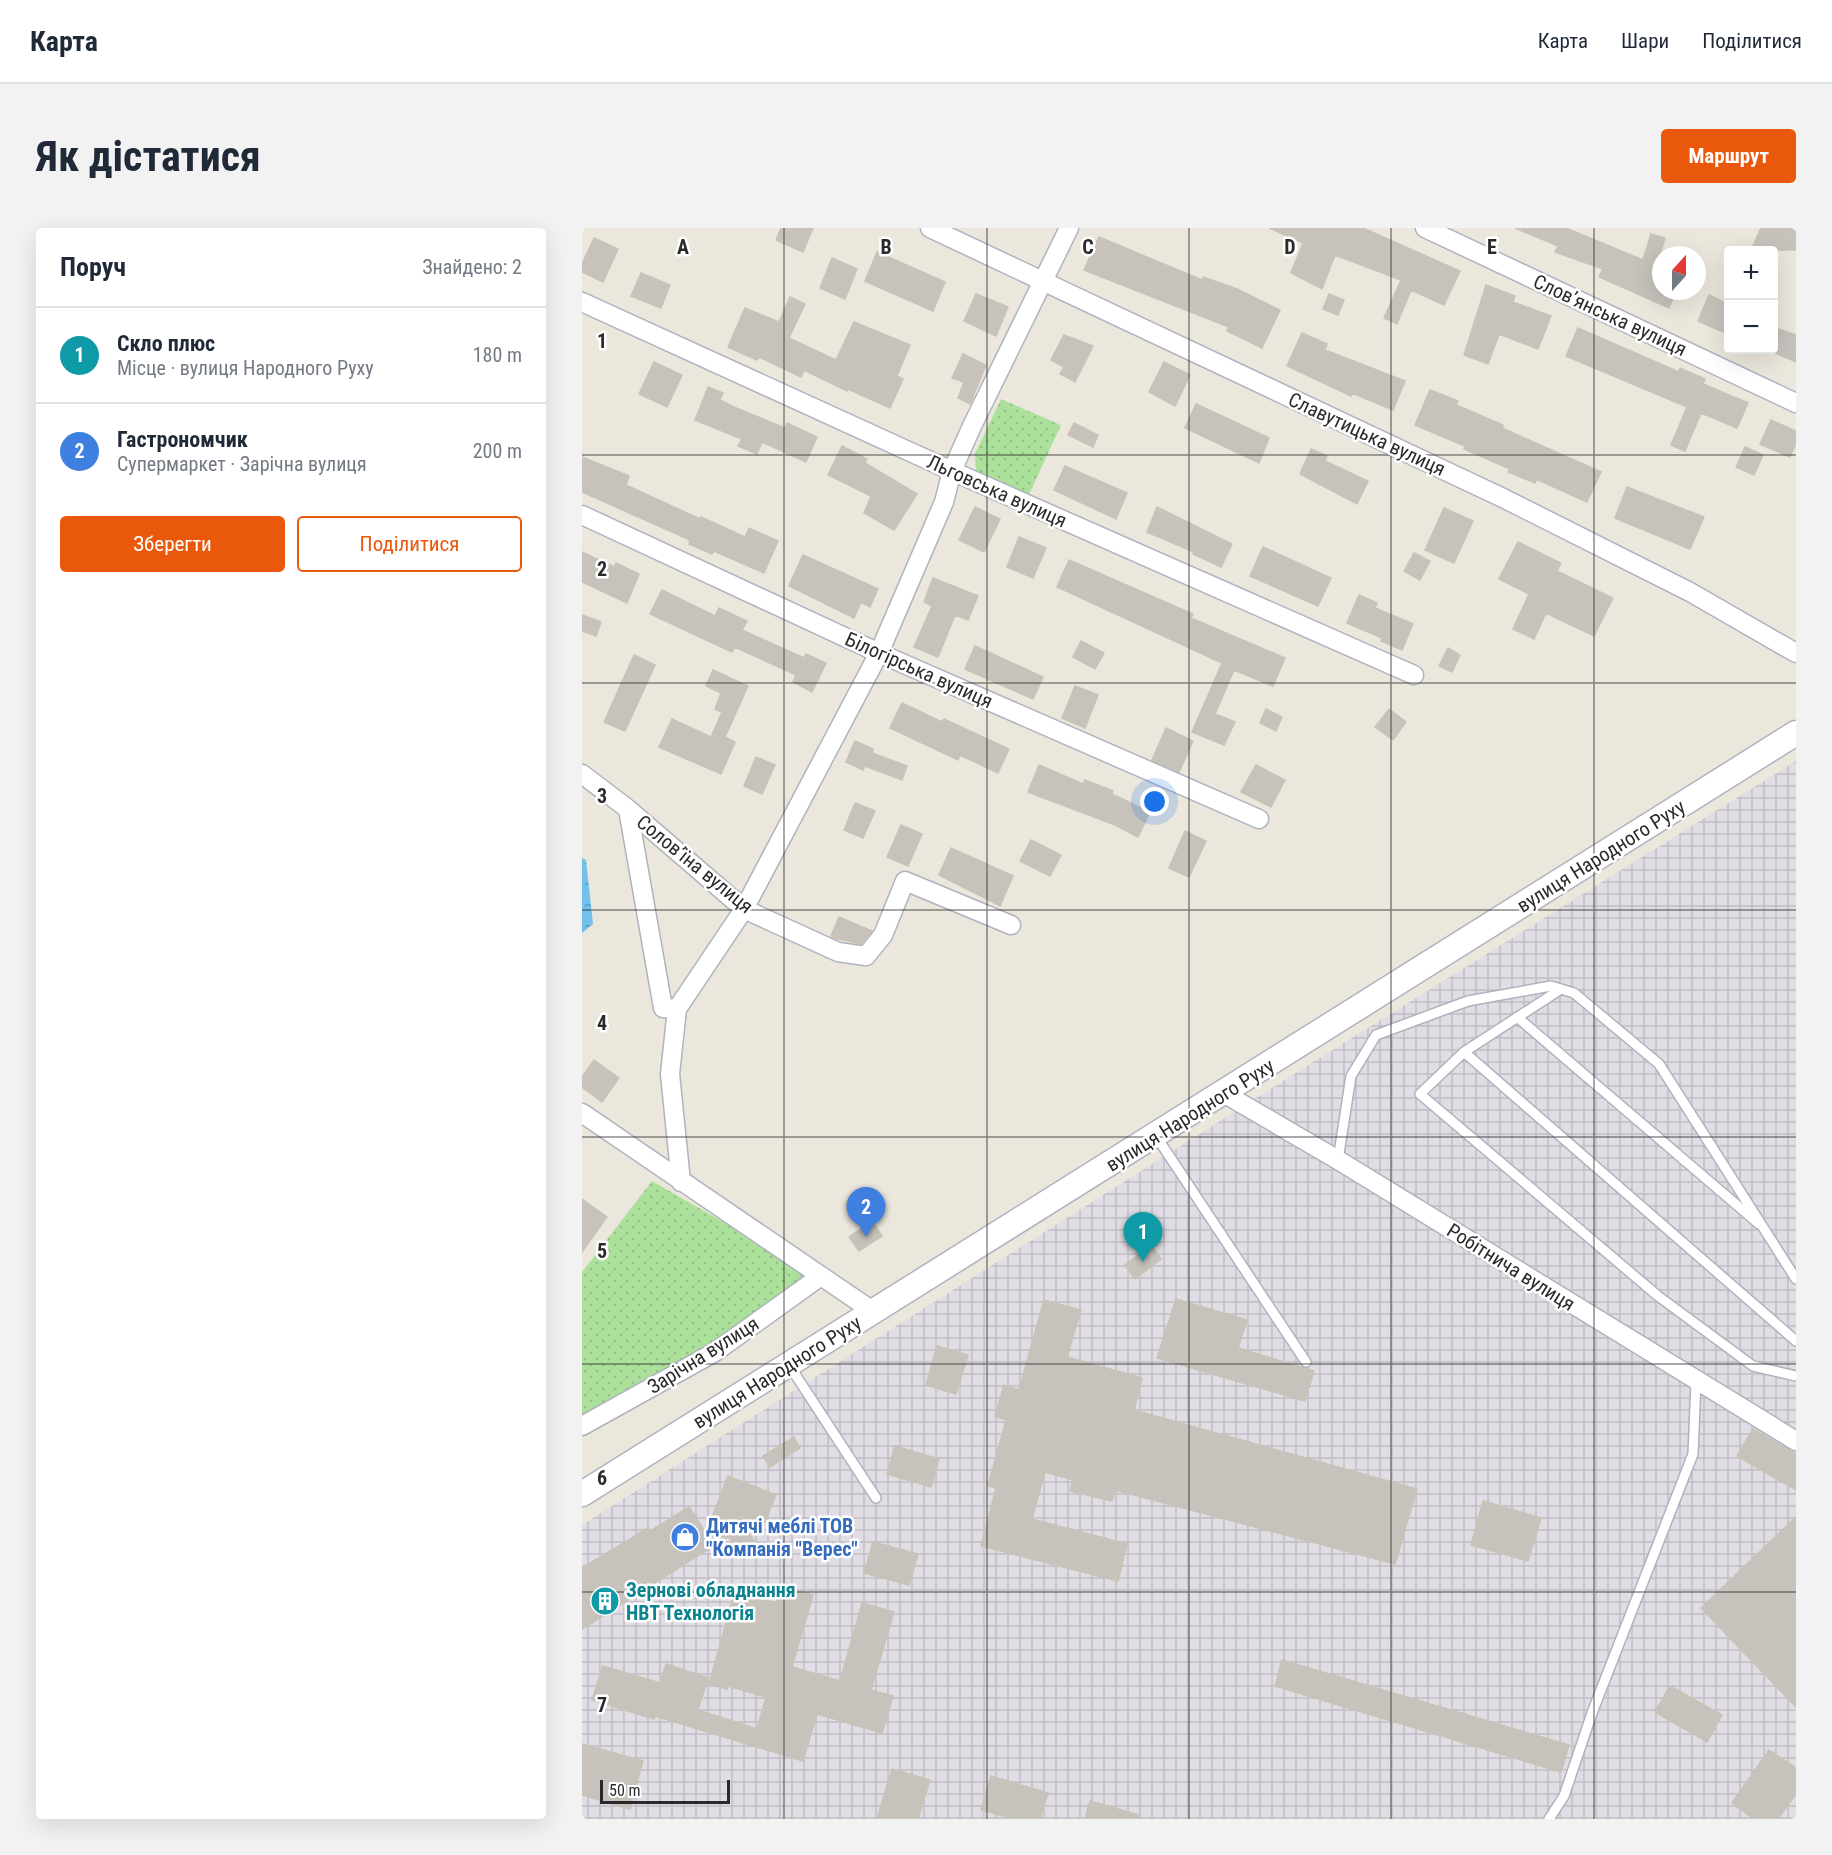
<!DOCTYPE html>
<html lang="uk">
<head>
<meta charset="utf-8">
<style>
  :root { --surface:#fff; --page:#f2f2f3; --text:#1f2937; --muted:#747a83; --line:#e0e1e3; --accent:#ea580c }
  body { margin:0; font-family:"Roboto Condensed",sans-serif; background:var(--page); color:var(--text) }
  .controls { position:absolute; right:18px; top:18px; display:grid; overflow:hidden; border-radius:6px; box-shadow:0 6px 24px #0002 }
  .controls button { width:54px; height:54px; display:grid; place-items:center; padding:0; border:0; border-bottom:2px solid var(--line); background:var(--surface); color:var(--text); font:30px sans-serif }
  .compass { position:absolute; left:1070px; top:18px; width:54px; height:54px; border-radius:50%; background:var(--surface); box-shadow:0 6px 24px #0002; rotate:21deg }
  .scale { position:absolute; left:18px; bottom:15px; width:130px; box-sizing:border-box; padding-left:6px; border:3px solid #2a2a2a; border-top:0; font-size:16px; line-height:21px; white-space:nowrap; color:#2a2a2a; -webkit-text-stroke:4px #fff; paint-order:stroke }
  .you { position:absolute; left:573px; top:574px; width:21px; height:21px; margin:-15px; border:4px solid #fff; border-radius:50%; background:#1a73e8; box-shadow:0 0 0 9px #1a73e833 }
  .badge { display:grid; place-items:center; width:39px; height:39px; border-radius:50%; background:var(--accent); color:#fff; font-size:20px; font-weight:700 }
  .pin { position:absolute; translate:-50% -50px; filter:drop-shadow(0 2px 3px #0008) }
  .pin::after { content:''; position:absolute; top:32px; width:21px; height:18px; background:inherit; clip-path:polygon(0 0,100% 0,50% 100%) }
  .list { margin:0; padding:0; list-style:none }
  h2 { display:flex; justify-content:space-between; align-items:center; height:78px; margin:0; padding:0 24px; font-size:26px }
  h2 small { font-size:20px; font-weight:400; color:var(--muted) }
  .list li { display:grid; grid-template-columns:39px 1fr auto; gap:18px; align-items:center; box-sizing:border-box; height:96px; padding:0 24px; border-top:2px solid var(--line) }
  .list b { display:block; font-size:22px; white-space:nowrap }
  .list p { margin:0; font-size:20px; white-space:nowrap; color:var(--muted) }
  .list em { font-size:20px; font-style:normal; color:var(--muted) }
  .actions { display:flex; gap:12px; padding:18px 24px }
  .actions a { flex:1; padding:14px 0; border:2px solid var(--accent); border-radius:6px; text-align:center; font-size:21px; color:var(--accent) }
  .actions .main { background:var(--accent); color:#fff }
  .map { position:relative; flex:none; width:1214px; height:1591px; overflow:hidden; border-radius:6px }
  header { display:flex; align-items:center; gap:36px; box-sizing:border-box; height:84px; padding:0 30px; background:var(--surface); border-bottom:2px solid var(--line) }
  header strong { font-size:28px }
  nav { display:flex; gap:33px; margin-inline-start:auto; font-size:21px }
  .intro { display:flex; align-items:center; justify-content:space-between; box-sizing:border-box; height:144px; padding:0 36px }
  h1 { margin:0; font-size:42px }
  .button { padding:15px 27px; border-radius:6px; background:var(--accent); color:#fff; font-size:21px; font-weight:700 }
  main { display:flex; gap:36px; padding:0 36px }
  aside { flex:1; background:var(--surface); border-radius:6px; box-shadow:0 6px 24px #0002 }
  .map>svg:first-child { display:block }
</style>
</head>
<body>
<header>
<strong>Карта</strong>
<nav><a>Карта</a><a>Шари</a><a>Поділитися</a></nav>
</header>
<div class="intro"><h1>Як дістатися</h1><a class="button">Маршрут</a></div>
<main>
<aside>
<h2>Поруч<small>Знайдено: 2</small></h2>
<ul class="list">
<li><span class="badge" style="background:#0f9aa8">1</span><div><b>Скло плюс</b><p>Місце · вулиця Народного Руху</p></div><em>180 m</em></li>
<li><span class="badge" style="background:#3f7fe0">2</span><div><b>Гастрономчик</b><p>Супермаркет · Зарічна вулиця</p></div><em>200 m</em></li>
</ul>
<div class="actions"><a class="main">Зберегти</a><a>Поділитися</a></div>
</aside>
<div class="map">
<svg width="1214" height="1591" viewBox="0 0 1214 1591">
  <defs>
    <pattern id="industrial-grid" width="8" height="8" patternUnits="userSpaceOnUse" patternTransform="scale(1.5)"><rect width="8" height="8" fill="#e0dde4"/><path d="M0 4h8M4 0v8" fill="none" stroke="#c0bec4"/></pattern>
    <pattern id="green-dots" width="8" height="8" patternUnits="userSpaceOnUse" patternTransform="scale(1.5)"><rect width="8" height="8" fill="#ace19b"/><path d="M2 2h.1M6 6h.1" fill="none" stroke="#94c186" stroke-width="1.8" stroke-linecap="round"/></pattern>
    <pattern id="water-ripples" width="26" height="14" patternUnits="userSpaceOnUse" patternTransform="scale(1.5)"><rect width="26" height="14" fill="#73c0eb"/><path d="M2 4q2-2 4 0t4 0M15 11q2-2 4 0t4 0" fill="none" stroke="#5f9cbf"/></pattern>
  </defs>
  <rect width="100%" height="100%" fill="#ece7dd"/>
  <path fill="url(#industrial-grid)" d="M1214,533V1591H0V1297L709,848Z"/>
  <path fill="url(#green-dots)" d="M419,171L479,197L445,271L416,258L394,243L393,226Z
    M70,953L195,1025L226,1051L106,1130L0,1191V1044Z"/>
  <path fill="url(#water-ripples)" d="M0,630L4,632L11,696L0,705Z"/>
  <path fill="#c7c3bc" stroke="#c7c3b6" stroke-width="1.5" d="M199,0H231L221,24L194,12Z
    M687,0H781L878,43L862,77L829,62L815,96L802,90L819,52L753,27L740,61L709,45L721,15Z
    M933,0H984L1061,32L1069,6L1083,10L1075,36L1079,38V63H1094L1087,80L1017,49L1021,41L973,24L976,18Z
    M1179,0H1214V22H1169Z
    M517,9L620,52L621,49L655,61L698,82L680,120L645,103L647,99L502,42Z
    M12,10L36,21L21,54L0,44V36Z
    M295,24L363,54L351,83L283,53Z
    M250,30L275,41L263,71L238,60Z
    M59,45L88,57L79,80L49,68Z
    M904,57L933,68L931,74L969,88L956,121L917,106L906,136L882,127Z
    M394,66L426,79L414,108L382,93Z
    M747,66L762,72L756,87L741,81Z
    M1127,67L1146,76V106L1116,93Z
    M208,69L223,76L207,110L254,132L272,94L328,117L315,148L321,151L308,180L266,161L265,163L222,142L219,149L177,129L175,132L146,119L163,80L197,94Z
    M1191,99L1214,107V134L1191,124Z
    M996,100L1097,144L1098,140L1123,151L1121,156L1166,175L1155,200L1119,185L1103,223L1089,217L1105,179L984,128Z
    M720,105L745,116L743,122L823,153L811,182L770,165L769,168L705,138Z
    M482,107L511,118L493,154L478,146L482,139L469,132Z
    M381,126L404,137L388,176L376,170L382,154L370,150Z
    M72,134L100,147L85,179L57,166Z
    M582,134L608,147L593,178L567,164Z
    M126,159L141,165L138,172L152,179L203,200L205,195L235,209L224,234L180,214L175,226L156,218L160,211L113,192Z
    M848,162L876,173L874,177L921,197L920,200L1019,244L1005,274L954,251L953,255L926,244L928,241L882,221L883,218L833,197Z
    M614,176L687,210L677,235L603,200Z
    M1189,192L1214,203V216L1208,229L1178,216Z
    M492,195L516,207L511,219L486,207Z
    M260,218L285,231L283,235L335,266L312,302L282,285L289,268L246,247Z
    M1163,219L1181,227L1172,247L1154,239Z
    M729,221L745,228L743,233L786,253L775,276L718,246Z
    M0,229L47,248L44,257L118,291L119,289L163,309L167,300L196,313L182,345L132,323L130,326L107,316L108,312L0,264Z
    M483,238L545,265L534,291L472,262Z
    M1045,259L1122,289L1108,321L1033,290Z
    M393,279L418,291L402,324L377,312Z
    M575,279L650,316L639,339L611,326L612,324L565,304Z
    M862,280L891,293L872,335L843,322Z
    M437,309L464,320L451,350L425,339Z
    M936,314L979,335L975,343L1031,370L1012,408L964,385L952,411L931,401L947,366L917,351Z
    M681,319L749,350L736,378L668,348Z
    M0,324L32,339L34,335L57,346L45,375L0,354Z
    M832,325L848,333L838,352L822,343Z
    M221,327L296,361L288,379L279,374L272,390L207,358Z
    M487,332L611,386L609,390L703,430L691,458L652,442L633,486L653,494L642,517L610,504L640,435L475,359Z
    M351,350L396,368L386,392L373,387L356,429L332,419L350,378L342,374Z
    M80,362L133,388L137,380L165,393L160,402L222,430L224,426L244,435L230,464L211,454L214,447L153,419L150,424L68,386Z
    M777,367L795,375L793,380L831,396L820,422L799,413L800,410L765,395Z
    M0,387L19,394L14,408L0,403Z
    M499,413L522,425L513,441L491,429Z
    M393,418L461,449L451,471L383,441Z
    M866,420L878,427L870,444L857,438Z
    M52,427L73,437L43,503L22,494Z
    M131,442L166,458L143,509L153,514L139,546L77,519L90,491L129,509L140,484L133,481L139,465L124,458Z
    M493,458L516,467L503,500L480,490Z
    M320,475L360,494L362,491L427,521L416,545L378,527L376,532L308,500Z
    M684,481L700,489L694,503L678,495Z
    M807,481L824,494L811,512L793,499Z
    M584,500L611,513L597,544L570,532Z
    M273,513L291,521L290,525L325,538L320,552L283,538L281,542L264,534Z
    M174,529L193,537L180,566L162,558Z
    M457,537L501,556L503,552L531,563L530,566L568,584L556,609L533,597L446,564Z
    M674,537L703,552L689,579L659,564Z
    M273,575L293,583L281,610L262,602Z
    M319,597L340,606L326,638L305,629Z
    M603,603L624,613L607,649L587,640Z
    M449,612L479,627L468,648L438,633Z
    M369,620L431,648L418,678L357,647Z
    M257,689L290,703L279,716L252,710L249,708Z
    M12,832L37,850L20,874L0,859V849Z
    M0,971L25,989L0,1024Z
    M290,993L300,1008L277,1023L267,1009Z
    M569,1017L579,1031L553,1051L543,1037Z
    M594,1071L665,1092L656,1120L732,1143L723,1173L575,1130Z
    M462,1072L499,1082L485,1129L560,1150L552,1182L835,1261L813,1336L533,1262L530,1273L488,1263L491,1252L463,1244L450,1291L545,1316L536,1353L399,1318L414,1260L406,1258L424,1192L413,1188L422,1157L437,1162Z
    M355,1118L386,1127L374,1166L344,1157Z
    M1171,1201L1214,1226V1262L1155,1228Z
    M212,1209L218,1220L188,1239L181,1228Z
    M313,1218L357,1231L349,1259L305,1246Z
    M146,1248L194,1267L182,1296L156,1286L172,1313L156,1323L147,1308L0,1401V1340L66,1300L68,1303L107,1279L124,1305Z
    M901,1273L959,1290L946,1333L889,1317Z
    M1214,1289V1479L1119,1380Z
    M291,1314L336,1326L327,1357L282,1345Z
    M198,1358L231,1367L210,1439L258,1453L280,1375L312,1384L289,1462L311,1468L300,1505L235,1486L221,1533L73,1488L72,1491L10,1472L21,1438L78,1455L84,1436L126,1450L116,1482L175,1501L184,1469L146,1458L145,1461L127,1456L153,1363L194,1375Z
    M700,1432L987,1517L979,1544L693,1458Z
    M1088,1458L1140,1487L1125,1514L1073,1484Z
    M0,1516L61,1533L48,1581L0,1567Z
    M1187,1522L1214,1540V1566L1196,1591H1172L1150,1575Z
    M310,1541L348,1552L336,1591H295Z
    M409,1548L466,1565L458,1591H432L399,1582Z
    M508,1573L557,1587L556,1591H503Z"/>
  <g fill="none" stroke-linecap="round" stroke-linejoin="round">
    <g stroke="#b0b2be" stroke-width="12">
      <path id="lane" d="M979,761L882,824L838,866L1076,1068L1171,1138L1214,1148
        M935,789L1177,996
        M882,824L1214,1113
        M574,908L724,1134
        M756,932L769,848L794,807L886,773L969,758L992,765L1077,836L1214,1051
        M207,1137L294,1270
        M967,1591L982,1568L1010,1485L1111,1226L1114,1154"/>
    </g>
    <g stroke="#b0b2be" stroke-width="21">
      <path id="street" d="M348,0L921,270L1108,364L1214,425
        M843,0L1214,175
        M0,74L370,243L832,447
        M0,287L297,425L677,591
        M0,546L46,581L162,681L256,724L284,728L301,707L323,653L429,697
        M46,581L81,780L95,781
        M643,866L756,932L1214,1213
        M0,885L292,1084
        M99,954L88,846L95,781L162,681L297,425L362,274L370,243L390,198L487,0
        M0,1198L133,1124L239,1048"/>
    </g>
    <g stroke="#b0b2be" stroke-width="27">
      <path id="secondary" d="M0,1266L1214,505"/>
    </g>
    <use href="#lane" stroke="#fff" stroke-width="9"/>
    <use href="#street" stroke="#fff" stroke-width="18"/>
    <use href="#secondary" stroke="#fff" stroke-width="24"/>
  </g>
  <path fill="none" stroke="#2a2a2a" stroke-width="1.5" stroke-opacity="0.55" d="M202,0V1591M405,0V1591M607,0V1591M809,0V1591M1012,0V1591M0,227H1214M0,455H1214M0,682H1214M0,909H1214M0,1136H1214M0,1364H1214"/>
  <defs>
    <g id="shop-disc" transform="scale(1.5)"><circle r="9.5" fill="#3f7fe0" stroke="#fff"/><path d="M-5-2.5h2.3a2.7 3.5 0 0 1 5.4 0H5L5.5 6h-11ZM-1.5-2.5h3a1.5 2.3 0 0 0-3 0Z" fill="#fff"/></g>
    <g id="building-disc" transform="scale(1.5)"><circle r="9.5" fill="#0f9aa8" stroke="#fff"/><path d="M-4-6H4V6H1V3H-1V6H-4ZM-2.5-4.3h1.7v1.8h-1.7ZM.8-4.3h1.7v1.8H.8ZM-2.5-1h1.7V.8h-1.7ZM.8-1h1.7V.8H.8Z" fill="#fff"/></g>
  </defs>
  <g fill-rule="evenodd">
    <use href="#shop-disc" x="103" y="1309"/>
    <use href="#building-disc" x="23" y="1373"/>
  </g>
  <g text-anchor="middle" stroke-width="5" stroke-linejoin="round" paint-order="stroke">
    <g font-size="20" fill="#2a2a2a" stroke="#fff">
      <text transform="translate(1028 87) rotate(25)" y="7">Словʼянська вулиця</text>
      <text transform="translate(785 206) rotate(25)" y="7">Славутицька вулиця</text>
      <text transform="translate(415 263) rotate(24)" y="7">Льговська вулиця</text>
      <text transform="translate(337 442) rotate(24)" y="7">Білогірська вулиця</text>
      <text transform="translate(1019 628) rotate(-32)" y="7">вулиця Народного Руху</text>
      <text transform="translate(113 636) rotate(39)" y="7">Соловʼїна вулиця</text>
      <text transform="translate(608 887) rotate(-32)" y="7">вулиця Народного Руху</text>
      <text transform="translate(929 1039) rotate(32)" y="7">Робітнича вулиця</text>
      <text transform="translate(121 1127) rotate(-32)" y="7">Зарічна вулиця</text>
      <text transform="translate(195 1144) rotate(-32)" y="7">вулиця Народного Руху</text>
    </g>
    <g font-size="20" font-weight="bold" fill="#366cbe" stroke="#fff" text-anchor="start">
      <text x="124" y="1305">Дитячі меблі ТОВ<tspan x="124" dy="23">"Компанія "Верес"</tspan></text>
    </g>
    <g font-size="20" font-weight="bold" fill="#0d838f" stroke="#fff" text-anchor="start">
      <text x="44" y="1369">Зернові обладнання<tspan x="44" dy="23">НВТ Технологія</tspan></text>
    </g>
  </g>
  <g font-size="20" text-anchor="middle" font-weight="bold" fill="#2a2a2a" stroke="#fff" stroke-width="5" stroke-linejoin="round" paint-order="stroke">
    <text x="101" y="26">A</text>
    <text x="304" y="26">B</text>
    <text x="506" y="26">C</text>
    <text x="708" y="26">D</text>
    <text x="910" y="26">E</text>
    <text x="20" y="120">1</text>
    <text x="20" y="348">2</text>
    <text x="20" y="575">3</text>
    <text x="20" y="802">4</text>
    <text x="20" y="1030">5</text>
    <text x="20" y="1257">6</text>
    <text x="20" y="1484">7</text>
  </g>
</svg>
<div class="controls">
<button>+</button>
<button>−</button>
</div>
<svg class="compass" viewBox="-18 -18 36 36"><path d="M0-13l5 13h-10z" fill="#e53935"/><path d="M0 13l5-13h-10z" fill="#747a83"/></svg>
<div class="scale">50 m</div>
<div class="you"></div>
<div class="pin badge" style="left:561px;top:1034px;background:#0f9aa8">1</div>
<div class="pin badge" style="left:284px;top:1009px;background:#3f7fe0">2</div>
</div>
</main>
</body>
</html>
